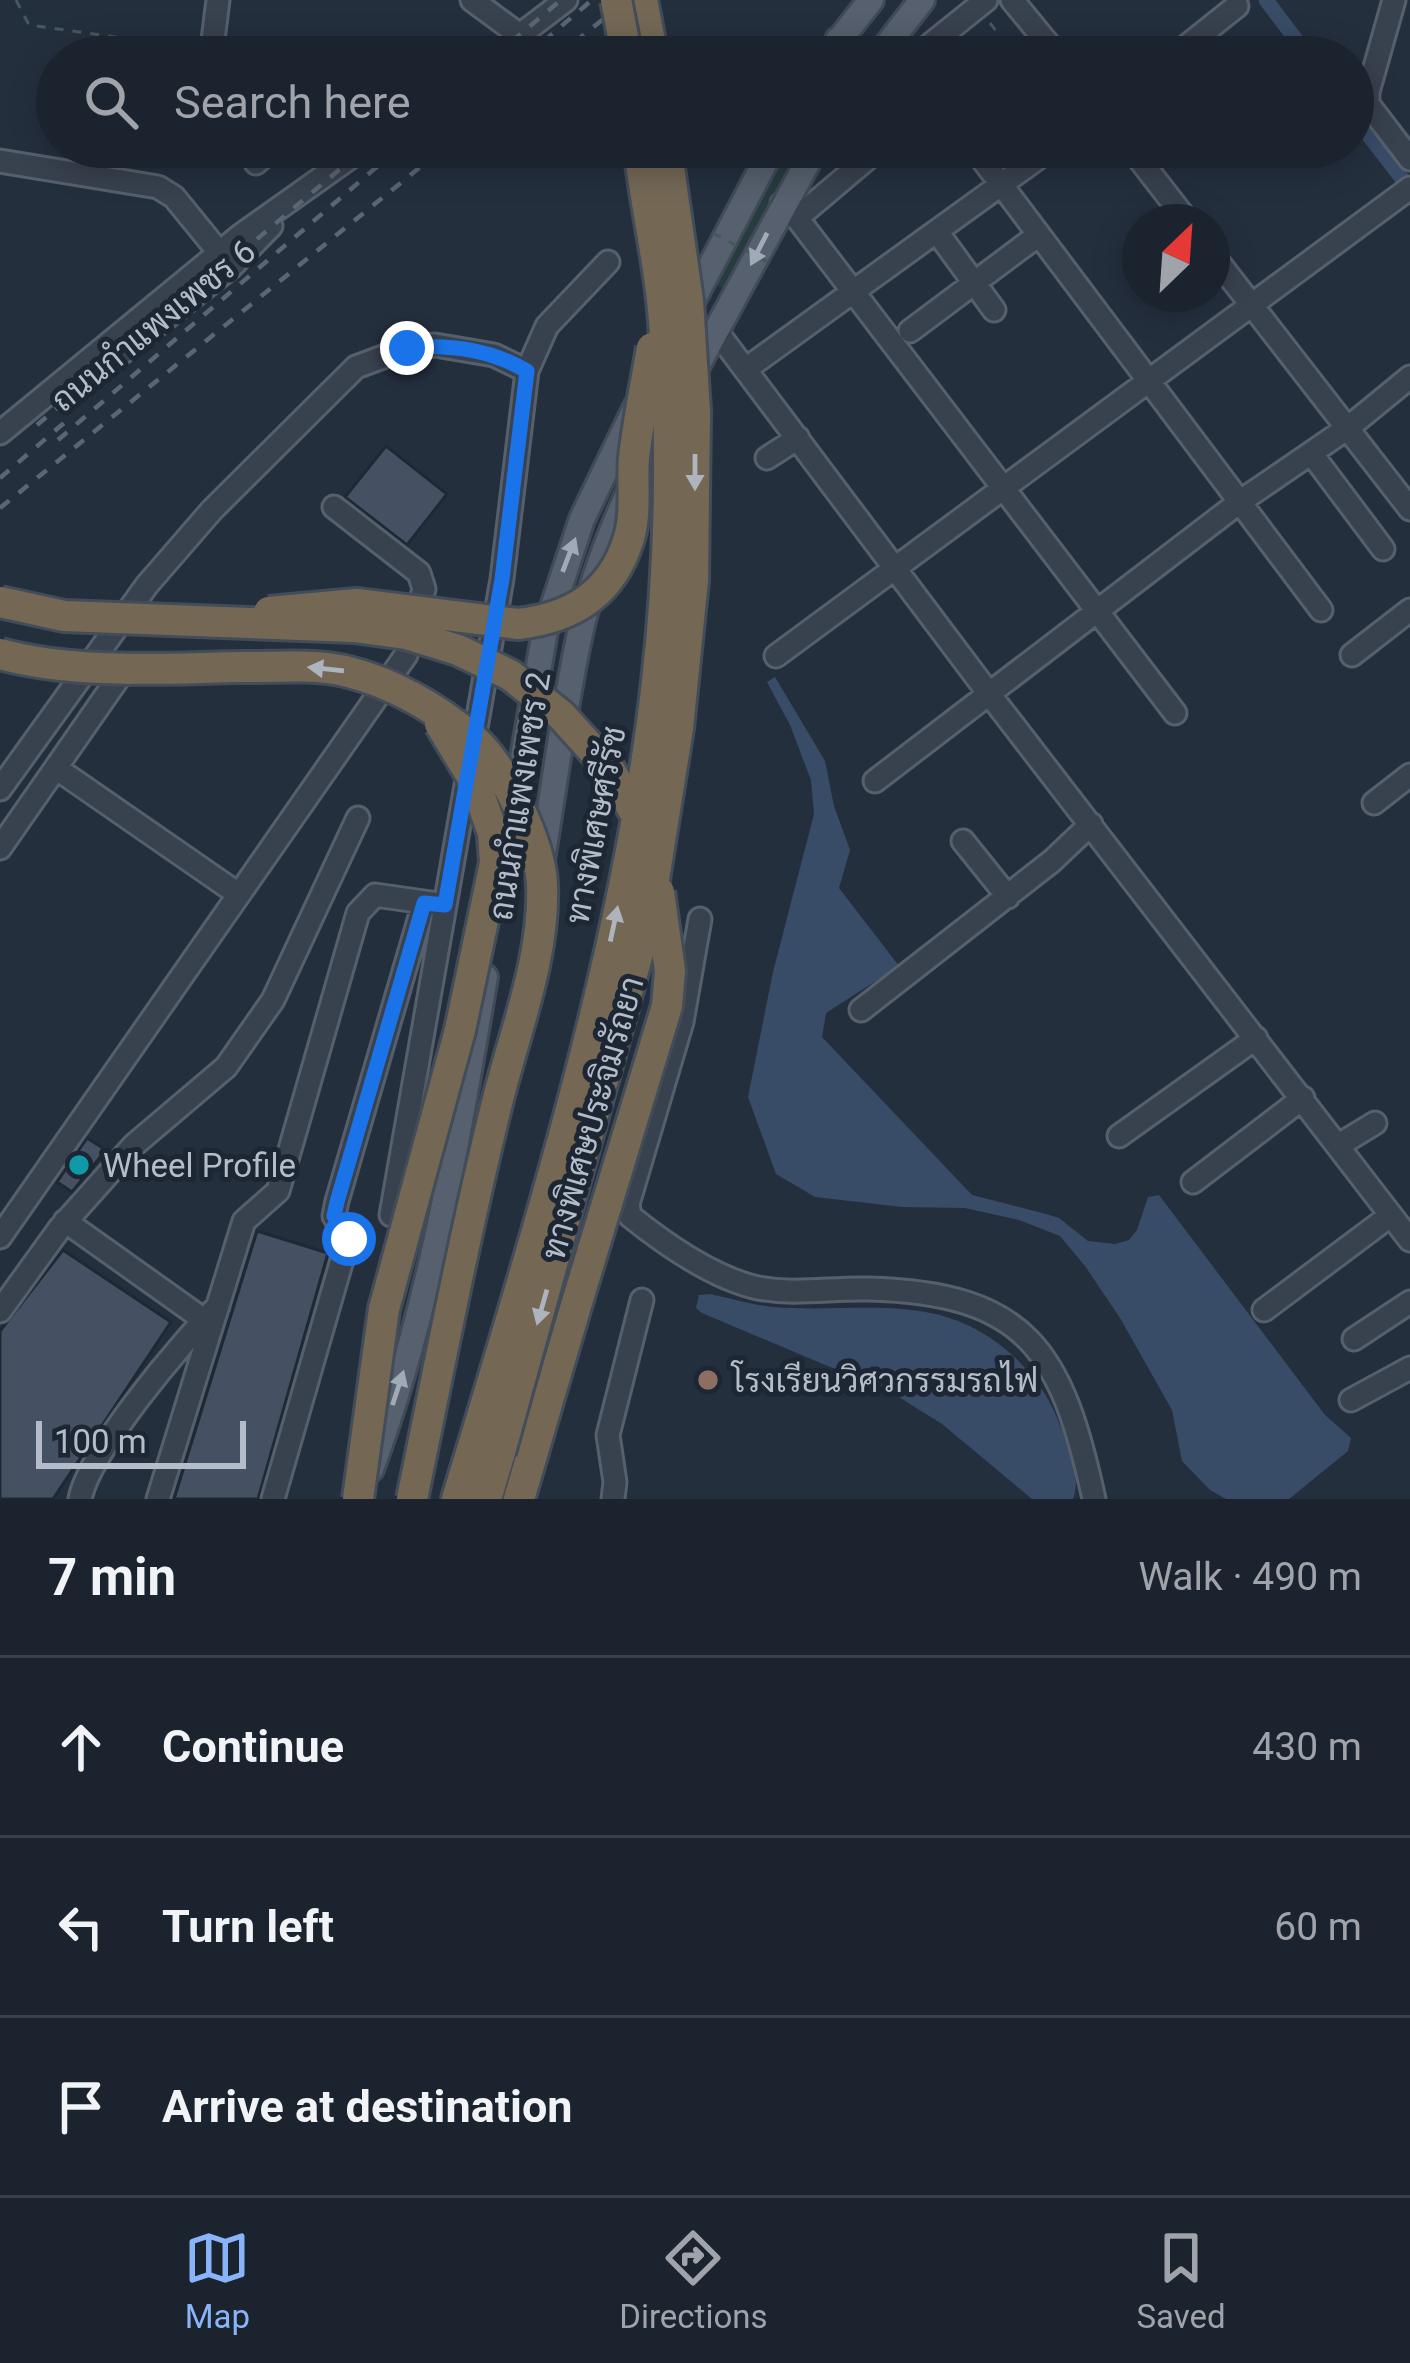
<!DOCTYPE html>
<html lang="en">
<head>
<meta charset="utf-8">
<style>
  :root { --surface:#1b232e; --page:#282f3a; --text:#f1f3f6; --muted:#a0a4aa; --line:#39404a; --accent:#8ab4f8 }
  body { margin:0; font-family:Roboto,Sarabun,sans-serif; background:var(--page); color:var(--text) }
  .compass { position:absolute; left:1122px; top:204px; width:108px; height:108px; border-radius:50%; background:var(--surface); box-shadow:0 6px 30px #0003; rotate:25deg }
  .scale { position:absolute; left:36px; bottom:30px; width:210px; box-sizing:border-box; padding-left:12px; border:6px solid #b4bcc9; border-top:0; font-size:33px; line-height:42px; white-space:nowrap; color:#b4bcc9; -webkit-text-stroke:9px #1d2633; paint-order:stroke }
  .stop { position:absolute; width:36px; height:36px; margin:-27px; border:9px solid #1a73e8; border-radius:50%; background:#fff }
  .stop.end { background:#1a73e8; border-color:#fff; box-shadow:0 3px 12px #0008 }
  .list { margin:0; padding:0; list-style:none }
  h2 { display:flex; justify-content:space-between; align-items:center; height:156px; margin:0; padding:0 48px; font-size:51px }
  h2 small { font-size:39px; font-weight:400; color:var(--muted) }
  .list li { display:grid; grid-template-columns:78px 1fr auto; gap:36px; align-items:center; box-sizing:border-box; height:180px; padding:0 48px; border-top:3px solid var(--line) }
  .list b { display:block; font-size:45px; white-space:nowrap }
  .list em { font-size:39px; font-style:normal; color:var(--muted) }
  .icon { flex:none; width:66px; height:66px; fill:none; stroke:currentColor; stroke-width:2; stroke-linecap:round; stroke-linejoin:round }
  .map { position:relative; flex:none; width:1410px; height:1499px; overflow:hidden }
  .search { position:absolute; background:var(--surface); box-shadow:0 6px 30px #0003; left:36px; right:36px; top:36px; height:132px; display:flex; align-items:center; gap:30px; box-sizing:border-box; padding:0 42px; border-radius:66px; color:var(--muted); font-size:45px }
  .sheet { height:696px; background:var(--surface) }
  nav { display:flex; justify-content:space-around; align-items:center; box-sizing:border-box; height:168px; border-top:3px solid var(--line); background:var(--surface); font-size:33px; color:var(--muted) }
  nav a { display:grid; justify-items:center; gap:6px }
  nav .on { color:var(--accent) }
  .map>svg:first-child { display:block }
</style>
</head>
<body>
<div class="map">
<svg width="1410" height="1499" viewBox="0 0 1410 1499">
  <rect width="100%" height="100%" fill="#242f3e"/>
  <path fill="#263c3f" d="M785,147H804L725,289L712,283Z"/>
  <path fill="#394c67" d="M775,677L825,761L834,806L850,850L839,888L899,966L826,1013L822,1037L972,1195L1046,1214L1059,1218L1088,1241L1115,1244L1129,1240L1137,1230L1148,1197L1159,1195L1325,1415L1351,1438L1348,1451L1289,1499H1226L1210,1490L1182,1461L1172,1410L1120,1318L1085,1266L1060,1236L1019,1220L965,1208L902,1207L815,1197L776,1174L748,1097L773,972L814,814L811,780L790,725L767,682Z
    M710,1294C730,1298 752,1305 773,1307C862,1314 937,1289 1010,1353C1031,1372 1047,1393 1058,1420C1068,1442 1082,1476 1073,1499H1032L942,1424L894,1394L702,1313L696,1308L699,1295Z"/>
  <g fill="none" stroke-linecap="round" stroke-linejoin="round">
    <path stroke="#394c67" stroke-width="15" d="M1266,0L1309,57
      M1353,115L1410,189"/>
  </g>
  <path fill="#455162" stroke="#1f2835" stroke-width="3" d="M386,446L447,494L407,545L345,497Z
    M87,1138L106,1150L72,1192L57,1182Z
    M257,1231L328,1253L258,1499H174Z
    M63,1250L171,1322L53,1499H0V1331Z"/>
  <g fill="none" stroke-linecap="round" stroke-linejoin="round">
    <g stroke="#565f6c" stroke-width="27">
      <path id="minor" d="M472,0L521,36
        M1012,0L1059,57
        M1394,0L1368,92V104L1410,159
        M213,40L218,0
        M491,57L566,0
        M915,57L986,0
        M1173,57L1237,6
        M973,147L1321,610
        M1130,147L1188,222
        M0,161L158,187L174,197L227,262
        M256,163L274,147
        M782,204L797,218L1175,713
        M797,218L881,147
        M937,232L994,310
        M1212,254L1410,509
        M910,331L1037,236
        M717,332L990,695L1410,1240
        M746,369L1053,147
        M79,386L231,267L271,226
        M0,433L241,235L365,147
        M1311,453L1383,549
        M767,458L798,438
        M1352,655L1410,610
        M776,656L1410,188
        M56,768L238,894
        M875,781L1241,501L1349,427L1410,377
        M0,789L147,585L212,510L356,367L407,348L435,345L494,355L527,371
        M1374,803L1410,775
        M963,841L1008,897
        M0,848L119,677
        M700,919L682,1022L628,1204L630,1216C666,1245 713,1278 758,1288C795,1295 831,1288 868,1289C1028,1293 1062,1352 1094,1499
        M861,1010L1052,861L1091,824
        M1119,1136L1256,1038
        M1339,1145L1375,1123
        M1193,1182L1303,1098
        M391,1215L502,579L527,371L547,326L608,262
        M65,1221L204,1320
        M0,1237L406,655L424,589L419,573L334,507
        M1264,1310L1391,1215
        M0,1311L60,1228L134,1145L226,1067L273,1000L358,818
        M1354,1339L1410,1302
        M1351,1400L1410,1368
        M80,1499C89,1452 182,1341 218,1306
        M158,1499L244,1221L278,1191L358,913L375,895L445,905
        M273,1499L348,1239L334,1216L337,1201L424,903
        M613,1499L615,1482L608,1435L642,1300"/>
    </g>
    <g stroke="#414a57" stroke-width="30">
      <path id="major" d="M838,40L860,57
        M826,57L871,0
        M878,57L922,0
        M686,313L773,147
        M691,377L816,147
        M541,865C554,790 563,713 579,638C595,562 629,485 668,417
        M503,872L545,631L582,519L636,407
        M371,1469C430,1310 457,1143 485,977"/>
    </g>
    <g stroke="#434c59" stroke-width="36">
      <path id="highway" d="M642,0L653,57
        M457,1499L474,1443
        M486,1499L500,1452
        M519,1499L578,1299"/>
    </g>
    <path stroke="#44595c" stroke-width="3" stroke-dasharray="9 9" stroke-linecap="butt" d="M16,0L29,25L196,48
      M990,23L1016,57
      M223,52L259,57"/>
    <use href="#minor" stroke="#38414e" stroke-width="21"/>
    <use href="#major" stroke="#56606e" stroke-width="24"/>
    <use href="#highway" stroke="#746855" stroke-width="30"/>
    <path stroke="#5a6575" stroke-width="4.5" stroke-dasharray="12 12" stroke-linecap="butt" d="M493,57L561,0
      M525,57L592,0
      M556,57L627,0
      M37,425L366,147
      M58,440L400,147
      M0,478L64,423
      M0,508L445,147"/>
    <g stroke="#434c59" stroke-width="36" stroke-linecap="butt">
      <path id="highway-bridge" d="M616,0L627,57
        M0,602L64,616L354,627L406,634L458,650L510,675L561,715L608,767L638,818
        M269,612L357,604L518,624C572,618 611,594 628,541C637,515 632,484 634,458C638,421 646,384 652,348
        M0,654C78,675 165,668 245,667C278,667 313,664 345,671C391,682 437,708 473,739C503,764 541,845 542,885C545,959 513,1036 496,1107C464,1237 439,1368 412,1499
        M578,1299L667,1006L670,971L659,892
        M474,1443C547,1201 629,933 657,682C670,569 672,450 665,336C662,272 646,210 639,147
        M500,1452L648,917L678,728L693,580L695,411L688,301L666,147
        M358,1499L384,1309L460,1030L495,863L493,833L474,780L440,724"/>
    </g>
    <path stroke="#44595c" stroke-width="3" stroke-dasharray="9 9" stroke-linecap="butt" d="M713,233L767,262"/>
    <use href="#highway-bridge" stroke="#746855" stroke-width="30"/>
  </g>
  <defs><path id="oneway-solid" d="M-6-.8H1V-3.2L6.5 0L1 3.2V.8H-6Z" transform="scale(3)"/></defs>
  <g fill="#a1aab7">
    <use href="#oneway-solid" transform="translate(759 249) rotate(117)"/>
    <use href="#oneway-solid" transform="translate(569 555) rotate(-69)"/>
    <use href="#oneway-solid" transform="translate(398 1388) rotate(-72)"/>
  </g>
  <g fill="#aeb4bd">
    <use href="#oneway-solid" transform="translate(695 472) rotate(90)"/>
    <use href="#oneway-solid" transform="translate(326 669) rotate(-174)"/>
    <use href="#oneway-solid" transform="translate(614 924) rotate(-78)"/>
    <use href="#oneway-solid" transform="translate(542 1307) rotate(106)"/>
  </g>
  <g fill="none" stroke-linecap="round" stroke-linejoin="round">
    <path stroke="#1a73e8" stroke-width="15" d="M349,1239L334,1216L337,1202L424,903L445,905L502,579L527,371C491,350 448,344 407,348"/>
  </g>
  <circle fill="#0f9aa8" stroke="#1d2633" stroke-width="4.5" cx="79" cy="1165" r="12"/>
  <circle fill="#8d6e63" stroke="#1d2633" stroke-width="4.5" cx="708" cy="1380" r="12"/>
  <g text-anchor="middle" stroke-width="10" stroke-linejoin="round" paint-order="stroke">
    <g font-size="33" fill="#b4bcc9" stroke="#1d2633">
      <text transform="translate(153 325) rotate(-39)" y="12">ถนนกำแพงเพชร 6</text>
      <text transform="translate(519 796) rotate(-81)" y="12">ถนนกำแพงเพชร 2</text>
      <text transform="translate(595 825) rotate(-79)" y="12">ทางพิเศษศรีรัช</text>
      <text transform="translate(592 1118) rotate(-74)" y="12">ทางพิเศษประจิมรัถยา</text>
    </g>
    <g font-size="33" fill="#b4bcc9" stroke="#1d2633" text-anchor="start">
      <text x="103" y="1177">Wheel Profile</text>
      <text x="732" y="1392">โรงเรียนวิศวกรรมรถไฟ</text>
    </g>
  </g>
</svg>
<svg class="compass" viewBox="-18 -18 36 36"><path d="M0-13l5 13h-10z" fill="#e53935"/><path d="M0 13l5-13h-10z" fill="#a0a4aa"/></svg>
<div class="scale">100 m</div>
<div class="stop" style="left:349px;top:1239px"></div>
<div class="stop end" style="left:407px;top:348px"></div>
<div class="search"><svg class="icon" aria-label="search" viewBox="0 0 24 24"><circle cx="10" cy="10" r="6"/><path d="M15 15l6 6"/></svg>Search here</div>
</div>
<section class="sheet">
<h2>7 min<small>Walk · 490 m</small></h2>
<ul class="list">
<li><svg class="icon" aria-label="ahead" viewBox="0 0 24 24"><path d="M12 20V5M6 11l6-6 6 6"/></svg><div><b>Continue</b></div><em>430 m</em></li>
<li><svg class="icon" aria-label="left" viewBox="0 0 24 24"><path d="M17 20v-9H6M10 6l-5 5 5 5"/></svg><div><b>Turn left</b></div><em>60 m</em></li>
<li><svg class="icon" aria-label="arrive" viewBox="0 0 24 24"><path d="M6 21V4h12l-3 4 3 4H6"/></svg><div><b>Arrive at destination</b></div></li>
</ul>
</section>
<nav>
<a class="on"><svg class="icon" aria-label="map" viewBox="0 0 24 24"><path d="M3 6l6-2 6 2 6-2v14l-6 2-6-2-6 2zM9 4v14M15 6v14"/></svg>Map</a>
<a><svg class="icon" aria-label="directions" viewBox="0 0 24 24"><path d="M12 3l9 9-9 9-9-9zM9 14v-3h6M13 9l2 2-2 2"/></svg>Directions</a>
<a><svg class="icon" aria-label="saved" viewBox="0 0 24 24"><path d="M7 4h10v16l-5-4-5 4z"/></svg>Saved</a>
</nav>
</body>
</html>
